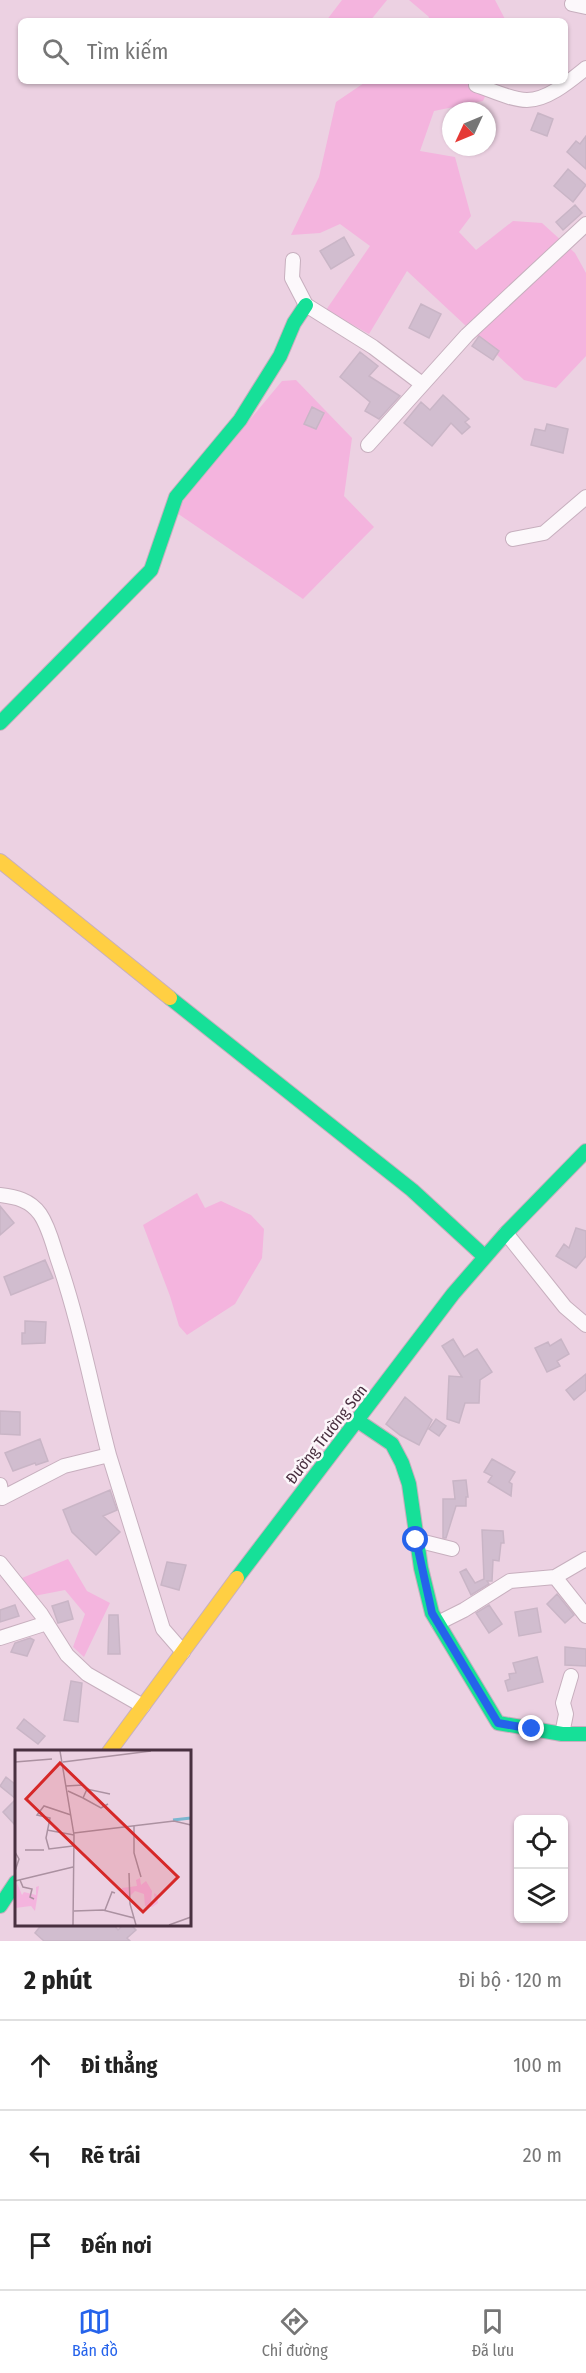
<!DOCTYPE html>
<html lang="vi">
<head>
<meta charset="utf-8">
<style>
  :root { --surface:#fff; --page:#f6f6f6; --text:#222; --muted:#767676; --line:#e0e0e0; --accent:#2563eb }
  body { margin:0; font-family:"Fira Sans Condensed",sans-serif; background:var(--page); color:var(--text) }
  .controls { position:absolute; right:18px; bottom:18px; display:grid; overflow:hidden; border-radius:9px; box-shadow:0 2px 4px #0004 }
  .controls button { width:54px; height:54px; display:grid; place-items:center; padding:0; border:0; border-bottom:2px solid var(--line); background:var(--surface); color:var(--text); font:30px sans-serif }
  .compass { position:absolute; left:442px; top:102px; width:54px; height:54px; border-radius:50%; background:var(--surface); box-shadow:0 2px 4px #0004; rotate:226deg }
  .stop { position:absolute; width:18px; height:18px; margin:-14px; border:4px solid #2563eb; border-radius:50%; background:#fff }
  .stop.end { background:#2563eb; border-color:#fff; box-shadow:0 2px 6px #0008 }
  .list { margin:0; padding:0; list-style:none }
  h2 { display:flex; justify-content:space-between; align-items:center; height:78px; margin:0; padding:0 24px; font-size:26px }
  h2 small { font-size:20px; font-weight:400; color:var(--muted) }
  .list li { display:grid; grid-template-columns:39px 1fr auto; gap:18px; align-items:center; box-sizing:border-box; height:90px; padding:0 24px; border-top:2px solid var(--line) }
  .list b { display:block; font-size:22px; white-space:nowrap }
  .list em { font-size:20px; font-style:normal; color:var(--muted) }
  .icon { flex:none; width:33px; height:33px; fill:none; stroke:currentColor; stroke-width:2; stroke-linecap:round; stroke-linejoin:round }
  .map { position:relative; flex:none; width:586px; height:1941px; overflow:hidden }
  .search { position:absolute; background:var(--surface); box-shadow:0 2px 4px #0004; left:18px; right:18px; top:18px; height:66px; display:flex; align-items:center; gap:15px; box-sizing:border-box; padding:0 21px; border-radius:9px; color:var(--muted); font-size:22px }
  .sheet { height:348px; background:var(--surface) }
  nav { display:flex; justify-content:space-around; align-items:center; box-sizing:border-box; height:84px; border-top:2px solid var(--line); background:var(--surface); font-size:16px; color:var(--muted) }
  nav a { display:grid; justify-items:center; gap:3px }
  nav .on { color:var(--accent) }
  .map>svg:first-child { display:block }
</style>
</head>
<body>
<div class="map">
<svg width="586" height="1941" viewBox="0 0 586 1941">
  <rect width="100%" height="100%" fill="#ecd1e2"/>
  <path fill="#f4b4de" d="M342,0H387L370,21H326Z
    M409,0H495L506,21H428L429,17Z
    M367,81H492L483,101L434,111L420,151L455,157L471,216L459,232L476,250L513,221L542,223L575,253L586,273V356L556,388L524,380L407,271L369,334L326,310L370,246L340,224L320,233L291,235L319,177L336,102Z
    M296,380L352,438L344,496L374,527L303,599L174,511L282,381Z
    M197,1193L205,1208L221,1201L251,1215L264,1229L262,1258L235,1304L187,1335L179,1326L170,1296L143,1225Z
    M68,1559L87,1591L110,1603L84,1657L73,1647L85,1614L65,1590L34,1596L22,1578Z"/>
  <path fill="#d1bdcf" stroke="#c9b5c6" stroke-width="1.5" d="M538,113L553,119L547,136L531,130Z
    M586,136V169L567,152L576,141L580,144Z
    M568,169L586,185L573,202L554,186Z
    M575,205L582,213L563,230L556,222Z
    M344,237L354,255L331,269L320,251Z
    M421,304L441,314L429,338L409,328Z
    M479,336L499,351L493,360L472,346Z
    M360,352L378,366L369,376L400,396L379,419L365,411L370,402L340,377Z
    M443,395L469,419L465,422L470,427L462,434L451,423L432,446L404,423L421,402L430,410Z
    M312,407L324,413L316,429L304,424Z
    M547,424L568,429L563,453L531,445L535,429L545,431Z
    M0,1206L14,1223L0,1235Z
    M576,1228L586,1231V1256L576,1268L556,1256L564,1244L569,1248Z
    M45,1260L53,1278L11,1295L4,1277Z
    M25,1321L46,1322L45,1343L22,1344V1333H25Z
    M453,1339L464,1357L477,1349L492,1372L480,1380L479,1403H465L459,1423L447,1419L449,1376L462,1377L442,1346Z
    M561,1339L569,1354L557,1361L560,1366L547,1372L535,1348L548,1342L550,1346Z
    M586,1374V1390L574,1400L566,1390Z
    M405,1397L432,1420L419,1445L400,1435L386,1424Z
    M0,1411L20,1412V1435L0,1434Z
    M436,1419L446,1426L439,1436L429,1429Z
    M40,1439L48,1461L36,1465L35,1463L13,1471L5,1453Z
    M492,1459L515,1472L509,1482L512,1484L511,1496L488,1482L492,1476L484,1472Z
    M466,1480L468,1497H466V1506H456L446,1538H443V1499H455L453,1481Z
    M110,1490L117,1510L103,1516L120,1532L96,1555L72,1532L63,1510Z
    M482,1530L503,1531L504,1543H501L499,1561L493,1560L492,1581H487L489,1584L471,1595L460,1572L466,1569L475,1583L484,1579Z
    M167,1562L186,1565L179,1590L161,1585Z
    M557,1594L574,1615L565,1623L547,1604Z
    M68,1601L73,1619L58,1623L52,1606Z
    M15,1605L19,1616L0,1622V1610Z
    M489,1605L502,1624L489,1633L476,1613Z
    M537,1608L541,1632L519,1636L515,1612Z
    M109,1615H118L120,1654H108Z
    M30,1638L34,1640L27,1656L11,1652L15,1643Z
    M565,1647L586,1649V1666L565,1665Z
    M537,1657L543,1682L508,1691L505,1681L510,1679L509,1674L516,1673L513,1663Z
    M71,1681L82,1683L78,1722L64,1720Z
    M24,1719L45,1736L38,1744L17,1728Z
    M6,1777L16,1785V1826L3,1812L16,1799L0,1786Z
    M42,1924H113L118,1930L124,1924H130L136,1930L127,1938L130,1941H44L35,1933Z"/>
  <g fill="none" stroke-linecap="round" stroke-linejoin="round">
    <g stroke="#c7afbe" stroke-width="16">
      <path id="street" d="M572,4L586,7
        M476,85C492,90 511,100 527,100C548,100 571,80 586,68
        M293,260L292,278L306,305L373,347L422,384
        M368,445L467,335L586,224
        M513,539L544,533L586,497
        M0,1195C16,1197 30,1200 40,1214C49,1227 53,1245 58,1260C80,1324 92,1390 109,1455
        M506,1233L565,1307L586,1325
        M0,1485L2,1498L64,1466L109,1455L163,1629L183,1652
        M416,1540L452,1549
        M586,1559L555,1577L586,1616
        M0,1563L41,1614L67,1655L87,1674L143,1706
        M438,1623L464,1610L510,1581L555,1577
        M0,1638L47,1623
        M562,1734L566,1714L563,1703L571,1676"/>
    </g>
    <g stroke="#c7afbe" stroke-width="16">
      <path id="fast" d="M0,723L151,570L176,497L240,420L280,356L294,323L306,305
        M170,998L412,1190L485,1257
        M358,1421L392,1444L402,1463L409,1484L421,1568L432,1613L498,1723L562,1734H586
        M237,1578L453,1294L506,1233L586,1151
        M0,1906L16,1882"/>
    </g>
    <g stroke="#c7afbe" stroke-width="16">
      <path id="slow" d="M0,861L170,998
        M109,1752L237,1578"/>
    </g>
    <use href="#street" stroke="#fcf8fb" stroke-width="14"/>
    <use href="#fast" stroke="#16e098" stroke-width="14"/>
    <use href="#slow" stroke="#ffcf43" stroke-width="14"/>
  </g>
  <g fill="none" stroke-linecap="round" stroke-linejoin="round">
    <path stroke="#2563eb" stroke-width="8" d="M416,1540L432,1613L498,1723L532,1729"/>
  </g>
  <g text-anchor="middle" stroke-width="5" stroke-linejoin="round" paint-order="stroke">
    <g font-size="16" fill="#493040" stroke="#fcf6fa">
      <text transform="translate(326 1434) rotate(-52)" y="6">Đường Trường Sơn</text>
    </g>
  </g>
  <g transform="translate(15 1750)">
    <rect width="176" height="176" fill="#ecd1e2"/>
    <path d="M125,128L126,135L131,131L137,141L136,151H140L139,143L142,145L143,153L137,157L130,156L129,144L120,141L114,147L107,143V138L122,136L121,130ZM2,133L7,145L9,142L21,145V137L24,136L20,161L16,156L0,158Z" fill="#f4b4de"/>
    <path fill="none" stroke="#7bb7d0" stroke-width="3" d="M158,70L176,68"/>
    <path fill="none" stroke="#ab91a1" stroke-width="1.5" d="M45,1L59,85L58,175M0,12L37,9M48,12L136,1M51,36L68,35L72,39M53,41L68,48L72,39L95,44M68,48L86,58L93,54M56,65L29,56L22,65L35,68L31,88L34,99L58,96M119,76V103L126,127M32,80L59,85M59,83L159,71L176,75M10,100H29M0,102L4,109L0,121M114,123L115,154L121,175M5,130L8,137L17,139L15,147L19,149M0,131L58,117M90,160L97,142L100,143M59,161L88,160L119,168M154,175L176,167"/>
    <path fill="#d62828" fill-opacity="0.15" stroke="#d62828" stroke-width="3" d="M45,13L163,127L128,162L11,49Z"/>
    <rect width="176" height="176" fill="none" stroke="#493040" stroke-width="3"/>
  </g>
</svg>
<div class="controls">
<button><svg class="icon" aria-label="locate" viewBox="0 0 24 24"><circle cx="12" cy="12" r="6"/><path d="M12 2v4M12 18v4M2 12h4M18 12h4"/></svg></button>
<button><svg class="icon" aria-label="layers" viewBox="0 0 24 24"><path d="M12 4l9 5-9 5-9-5zM3 14l9 5 9-5"/></svg></button>
</div>
<svg class="compass" viewBox="-18 -18 36 36"><path d="M0-13l5 13h-10z" fill="#e53935"/><path d="M0 13l5-13h-10z" fill="#767676"/></svg>
<div class="stop" style="left:416px;top:1540px"></div>
<div class="stop end" style="left:532px;top:1729px"></div>
<div class="search"><svg class="icon" aria-label="search" viewBox="0 0 24 24"><circle cx="10" cy="10" r="6"/><path d="M15 15l6 6"/></svg>Tìm kiếm</div>
</div>
<section class="sheet">
<h2>2 phút<small>Đi bộ · 120 m</small></h2>
<ul class="list">
<li><svg class="icon" aria-label="ahead" viewBox="0 0 24 24"><path d="M12 20V5M6 11l6-6 6 6"/></svg><div><b>Đi thẳng</b></div><em>100 m</em></li>
<li><svg class="icon" aria-label="left" viewBox="0 0 24 24"><path d="M17 20v-9H6M10 6l-5 5 5 5"/></svg><div><b>Rẽ trái</b></div><em>20 m</em></li>
<li><svg class="icon" aria-label="arrive" viewBox="0 0 24 24"><path d="M6 21V4h12l-3 4 3 4H6"/></svg><div><b>Đến nơi</b></div></li>
</ul>
</section>
<nav>
<a class="on"><svg class="icon" aria-label="map" viewBox="0 0 24 24"><path d="M3 6l6-2 6 2 6-2v14l-6 2-6-2-6 2zM9 4v14M15 6v14"/></svg>Bản đồ</a>
<a><svg class="icon" aria-label="directions" viewBox="0 0 24 24"><path d="M12 3l9 9-9 9-9-9zM9 14v-3h6M13 9l2 2-2 2"/></svg>Chỉ đường</a>
<a><svg class="icon" aria-label="saved" viewBox="0 0 24 24"><path d="M7 4h10v16l-5-4-5 4z"/></svg>Đã lưu</a>
</nav>
</body>
</html>
